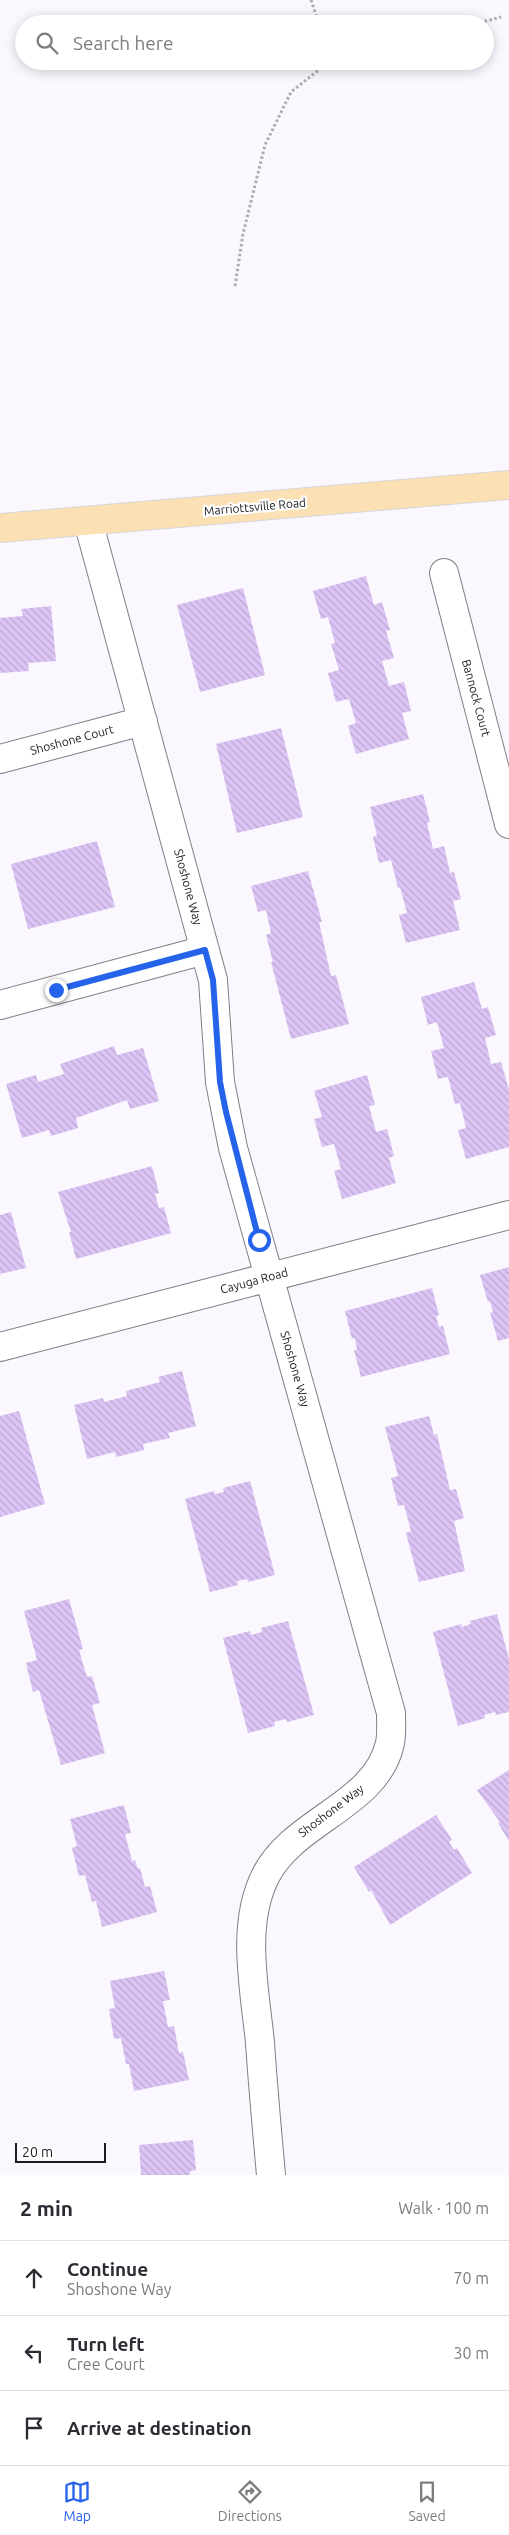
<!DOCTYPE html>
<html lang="en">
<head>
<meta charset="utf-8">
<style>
  :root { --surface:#fff; --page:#f2f2f3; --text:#2b2b33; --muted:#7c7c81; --line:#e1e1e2; --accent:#2563eb }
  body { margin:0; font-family:Ubuntu,sans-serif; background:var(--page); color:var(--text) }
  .scale { position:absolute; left:15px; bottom:12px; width:91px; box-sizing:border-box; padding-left:5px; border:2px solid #1c1b1e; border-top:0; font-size:14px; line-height:18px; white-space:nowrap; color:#1c1b1e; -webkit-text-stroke:4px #fff; paint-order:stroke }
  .stop { position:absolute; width:15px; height:15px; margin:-11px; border:4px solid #2563eb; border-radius:50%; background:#fff }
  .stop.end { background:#2563eb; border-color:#fff; box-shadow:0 1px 5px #0008 }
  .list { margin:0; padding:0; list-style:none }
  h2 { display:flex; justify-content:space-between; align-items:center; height:65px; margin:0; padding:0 20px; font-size:21px }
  h2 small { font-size:16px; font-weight:400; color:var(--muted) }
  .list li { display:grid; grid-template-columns:32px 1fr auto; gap:15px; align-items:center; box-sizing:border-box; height:75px; padding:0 20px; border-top:1px solid var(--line) }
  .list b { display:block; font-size:19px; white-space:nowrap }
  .list p { margin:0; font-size:16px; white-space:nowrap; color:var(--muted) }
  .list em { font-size:16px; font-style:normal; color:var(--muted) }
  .icon { flex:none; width:28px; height:28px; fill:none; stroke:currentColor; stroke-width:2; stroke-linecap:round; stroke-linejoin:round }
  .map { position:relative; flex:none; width:509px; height:2175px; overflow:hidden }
  .search { position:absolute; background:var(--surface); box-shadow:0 2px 12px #0003; left:15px; right:15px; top:15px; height:55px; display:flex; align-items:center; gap:12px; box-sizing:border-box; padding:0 18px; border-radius:28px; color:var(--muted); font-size:19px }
  .sheet { height:290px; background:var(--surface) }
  nav { display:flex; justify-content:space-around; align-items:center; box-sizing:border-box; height:70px; border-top:1px solid var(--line); background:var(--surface); font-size:14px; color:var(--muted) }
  nav a { display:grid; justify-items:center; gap:2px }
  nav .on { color:var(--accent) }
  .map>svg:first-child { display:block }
</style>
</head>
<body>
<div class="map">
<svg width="509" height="2175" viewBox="0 0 509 2175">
  <defs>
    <pattern id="building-back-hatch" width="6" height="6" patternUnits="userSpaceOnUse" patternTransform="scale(1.25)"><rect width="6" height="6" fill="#dcc4f5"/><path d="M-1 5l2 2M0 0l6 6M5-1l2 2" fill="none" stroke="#bca8d2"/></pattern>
  </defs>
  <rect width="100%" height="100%" fill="#fbf7fe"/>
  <path fill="url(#building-back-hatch)" d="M366,576L374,605L382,602L390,630L386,631L394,658L382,661L389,686L404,682L411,711L402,713L409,739L356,754L348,726L356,723L349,699L336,702L328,673L339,670L331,644L335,643L328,617L321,619L313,591Z
    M243,588L265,675L200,692L177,605Z
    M51,606L56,661L28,663L29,671L0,673V618L23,616L21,609Z
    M281,728L303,817L237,833L216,744Z
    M423,794L430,822L427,823L433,849L444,846L450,873L454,872L461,899L453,901L460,930L406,943L399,915L407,913L400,887L398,888L391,860L379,863L373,837L377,835L370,807Z
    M97,841L115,907L28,929L11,864Z
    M308,871L322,922H319L331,976L336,975L349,1024L291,1039L271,962H273L266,935L271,933L266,910L258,912L251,886Z
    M474,982L482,1009L488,1007L496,1035L485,1038L491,1064L501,1062L509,1090V1147L466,1159L458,1130L466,1128L460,1103L455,1104L448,1077L438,1079L431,1051L444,1048L437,1022L428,1025L421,997Z
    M114,1046L117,1055L143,1048L159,1101L130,1109L127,1100L76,1118L78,1128L51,1136L49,1130L22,1138L6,1084L36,1075L38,1082L64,1074L60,1064Z
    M367,1075L375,1105L369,1106L376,1132L387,1129L394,1156L389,1158L396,1183L342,1199L334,1171L341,1169L334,1144L322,1147L314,1119L322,1117L314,1091Z
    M152,1166L159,1193L155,1194L159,1208L164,1207L171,1233L76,1259L69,1232H71L58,1192Z
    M11,1212L26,1268L0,1274V1215Z
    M509,1267V1338L498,1341L490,1313L493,1312L490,1301L488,1302L480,1275Z
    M432,1288L439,1315L436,1316L439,1327L443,1326L450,1354L361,1377L354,1350H357L355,1338L352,1339L345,1311Z
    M182,1371L196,1426L168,1433L170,1438L143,1444L144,1450L116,1457L115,1452L87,1459L74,1405L103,1398L104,1402L127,1396L126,1391L160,1382L158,1377Z
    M19,1411L45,1504L0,1517V1416Z
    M429,1416L434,1435L437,1434L450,1490L456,1489L464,1518L454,1521L465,1571L419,1582L406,1533L411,1531L404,1505L398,1506L391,1478L398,1476L385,1427Z
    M250,1481L275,1575L248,1582L247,1579L237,1581L238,1585L210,1592L185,1499L214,1491L215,1494L224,1492L223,1488Z
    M69,1599L83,1649L79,1650L87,1677L92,1676L100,1703L92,1705L105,1753L61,1765L39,1690L33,1692L26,1663L37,1660L24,1611Z
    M497,1614L509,1659V1712L496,1715L495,1712L484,1715L485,1718L458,1726L433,1632L461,1624L462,1627L471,1624L470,1621Z
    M288,1621L314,1715L287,1722L286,1719L274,1722L275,1726L248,1733L223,1638L250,1631L251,1635L262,1632L261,1628Z
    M509,1770V1841L498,1823L500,1822L477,1790Z
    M124,1805L131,1833L125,1834L132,1861L135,1860L138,1869L140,1868L145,1887L150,1886L157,1912L102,1927L96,1901L92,1902L85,1875L79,1876L72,1848L77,1846L70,1819Z
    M436,1815L452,1840L449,1842L454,1850L457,1848L472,1873L390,1925L371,1890L369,1892L354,1867Z
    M164,1971L170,2000L163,2001L168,2027L174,2026L179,2053L183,2052L189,2080L134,2091L129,2064H126L121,2038L114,2039L109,2009L115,2008L110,1981Z
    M193,2140L196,2170L190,2171V2175H141L139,2145Z"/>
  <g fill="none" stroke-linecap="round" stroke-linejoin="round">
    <g stroke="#817e85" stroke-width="30">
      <path id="minor" d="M88,521L213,980L220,1082L233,1148L391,1713C391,1722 392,1733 390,1743C377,1805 294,1820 266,1875C240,1925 255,1990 260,2043C263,2087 267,2131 271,2175
        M444,573L509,824
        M0,759L143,721
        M0,1005L205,950
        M0,1347L509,1215"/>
    </g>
    <g stroke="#d6d6d6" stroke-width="30">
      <path id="major" d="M0,528L509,485"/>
    </g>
    <path stroke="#adaab0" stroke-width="3" stroke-dasharray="2.5 2.5" stroke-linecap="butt" d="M311,0L319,24
      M475,24L501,17
      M235,286L243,234L265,145L291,92L330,61"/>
    <use href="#minor" stroke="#fff" stroke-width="28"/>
    <use href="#major" stroke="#fbe0b3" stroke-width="28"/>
  </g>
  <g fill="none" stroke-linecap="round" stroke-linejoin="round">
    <path stroke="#2563eb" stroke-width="6" d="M56,990L205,950L213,980L220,1082L226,1112L259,1240"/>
  </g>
  <g text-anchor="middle" stroke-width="4.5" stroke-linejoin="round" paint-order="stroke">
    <g font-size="12" fill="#1c1b1e" stroke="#fff">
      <text transform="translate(255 507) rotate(-5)" y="4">Marriottsville Road</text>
      <text transform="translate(476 698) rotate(75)" y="4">Bannock Court</text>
      <text transform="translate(72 740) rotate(-15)" y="4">Shoshone Court</text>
      <text transform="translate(188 887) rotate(75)" y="4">Shoshone Way</text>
      <text transform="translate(254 1281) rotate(-15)" y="4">Cayuga Road</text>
      <text transform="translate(295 1369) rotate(74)" y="4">Shoshone Way</text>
      <text transform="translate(331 1811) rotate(-37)" y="4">Shoshone Way</text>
    </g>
  </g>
</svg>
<div class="scale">20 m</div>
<div class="stop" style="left:259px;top:1240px"></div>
<div class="stop end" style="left:56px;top:990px"></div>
<div class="search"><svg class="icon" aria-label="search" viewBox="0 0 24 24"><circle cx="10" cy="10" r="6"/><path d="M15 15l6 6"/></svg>Search here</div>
</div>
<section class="sheet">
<h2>2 min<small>Walk · 100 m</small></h2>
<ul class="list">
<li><svg class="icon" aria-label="ahead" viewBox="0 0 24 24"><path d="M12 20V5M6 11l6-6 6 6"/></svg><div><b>Continue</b><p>Shoshone Way</p></div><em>70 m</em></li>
<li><svg class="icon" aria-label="left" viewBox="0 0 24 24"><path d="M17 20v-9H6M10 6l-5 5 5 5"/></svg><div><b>Turn left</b><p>Cree Court</p></div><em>30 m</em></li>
<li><svg class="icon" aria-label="arrive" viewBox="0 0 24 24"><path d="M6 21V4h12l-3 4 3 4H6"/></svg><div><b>Arrive at destination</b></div></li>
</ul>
</section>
<nav>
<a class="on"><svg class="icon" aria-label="map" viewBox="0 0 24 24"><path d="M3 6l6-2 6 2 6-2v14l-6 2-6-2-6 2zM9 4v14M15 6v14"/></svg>Map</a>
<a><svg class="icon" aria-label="directions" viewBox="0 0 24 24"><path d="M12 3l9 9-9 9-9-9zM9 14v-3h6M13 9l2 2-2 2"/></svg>Directions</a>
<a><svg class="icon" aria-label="saved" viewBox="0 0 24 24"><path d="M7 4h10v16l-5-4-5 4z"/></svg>Saved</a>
</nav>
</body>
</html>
